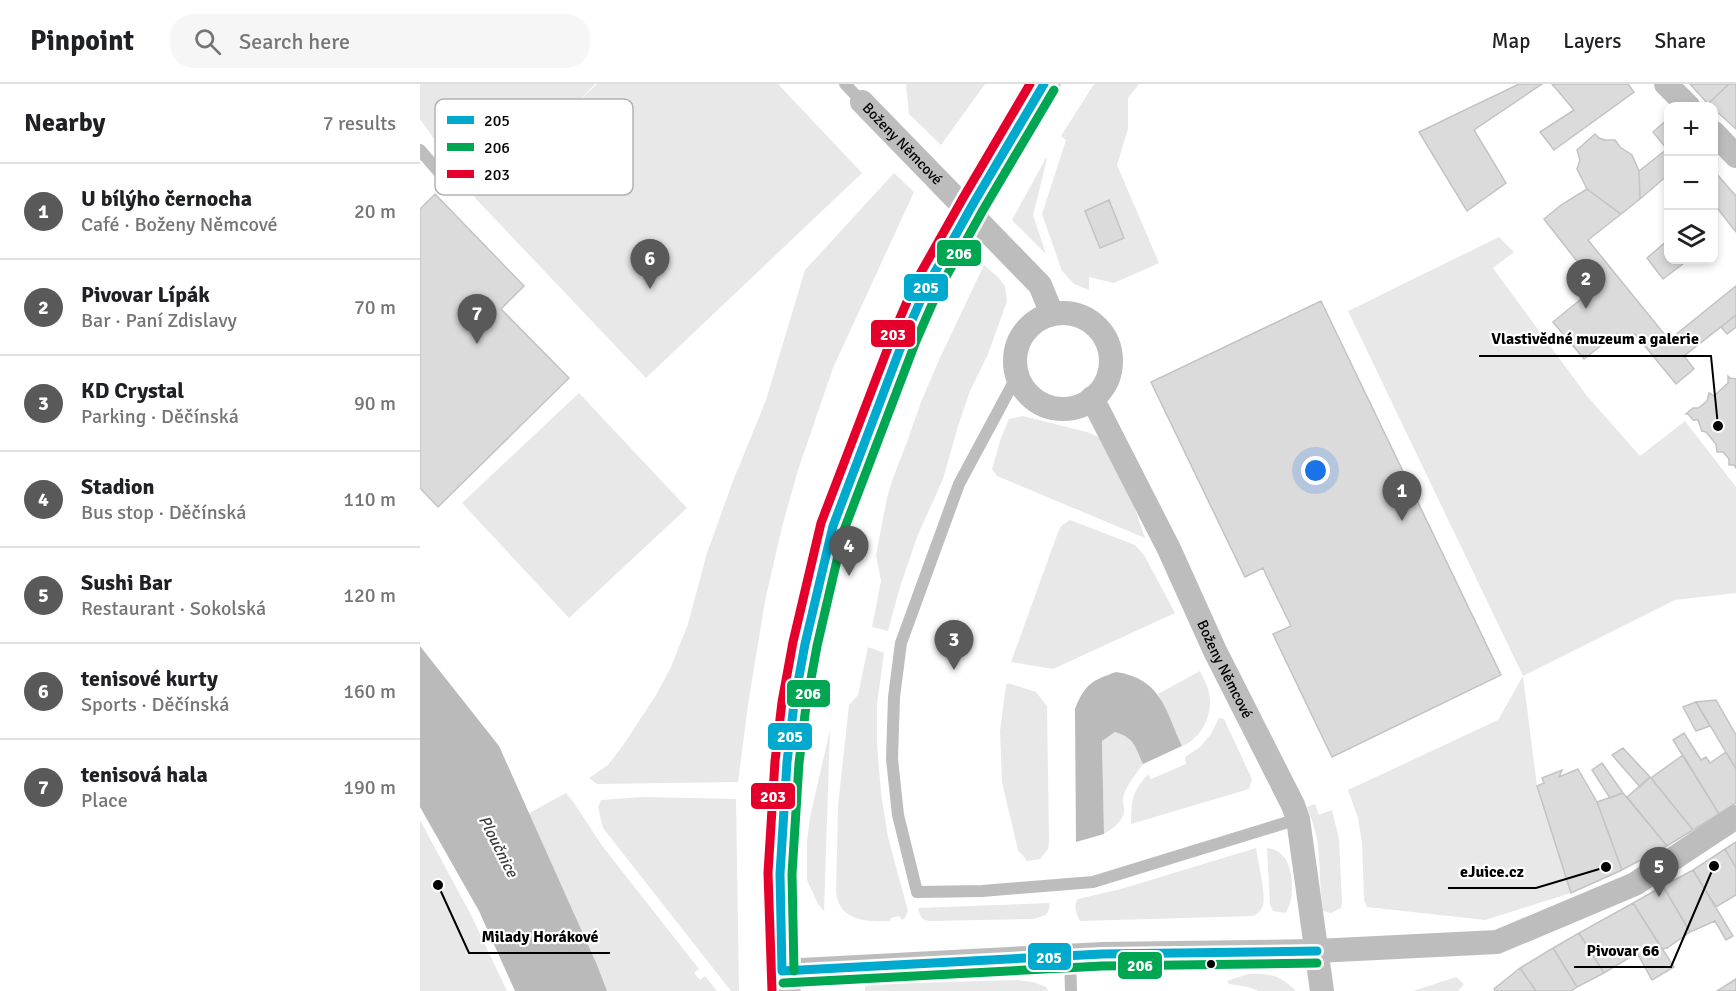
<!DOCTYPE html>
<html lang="en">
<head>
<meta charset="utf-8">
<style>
  :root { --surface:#fff; --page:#f6f6f6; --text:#202124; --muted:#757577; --line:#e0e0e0; --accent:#595959 }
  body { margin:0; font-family:Signika,sans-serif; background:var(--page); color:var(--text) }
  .controls { position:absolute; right:18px; top:18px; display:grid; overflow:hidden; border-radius:12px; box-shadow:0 3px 9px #0003 }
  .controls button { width:54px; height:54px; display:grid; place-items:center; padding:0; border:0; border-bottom:2px solid var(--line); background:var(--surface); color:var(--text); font:30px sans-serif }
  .you { position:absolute; left:896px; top:387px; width:21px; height:21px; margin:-15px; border:4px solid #fff; border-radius:50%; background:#1a73e8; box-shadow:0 0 0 9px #1a73e833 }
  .badge { display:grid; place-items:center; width:39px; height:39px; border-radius:50%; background:var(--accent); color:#fff; font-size:20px; font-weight:700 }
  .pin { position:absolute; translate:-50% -50px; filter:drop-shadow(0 2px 3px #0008) }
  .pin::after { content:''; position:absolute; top:32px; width:21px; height:18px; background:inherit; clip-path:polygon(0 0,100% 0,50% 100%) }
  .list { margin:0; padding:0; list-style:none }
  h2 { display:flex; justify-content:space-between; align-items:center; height:78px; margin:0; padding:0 24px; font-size:26px }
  h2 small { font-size:20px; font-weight:400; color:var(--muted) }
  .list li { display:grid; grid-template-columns:39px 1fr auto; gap:18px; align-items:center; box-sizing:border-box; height:96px; padding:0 24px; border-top:2px solid var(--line) }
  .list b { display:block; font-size:22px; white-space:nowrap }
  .list p { margin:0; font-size:20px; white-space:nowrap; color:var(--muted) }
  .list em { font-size:20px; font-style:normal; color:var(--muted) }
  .icon { flex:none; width:33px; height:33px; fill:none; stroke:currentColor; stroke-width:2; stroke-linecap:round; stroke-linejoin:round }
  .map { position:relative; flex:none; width:1316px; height:907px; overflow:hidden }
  header { display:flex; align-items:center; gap:36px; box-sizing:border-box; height:84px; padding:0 30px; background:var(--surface); border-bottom:2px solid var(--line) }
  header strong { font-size:28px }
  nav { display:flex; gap:33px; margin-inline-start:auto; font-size:21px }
  .search { width:420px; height:54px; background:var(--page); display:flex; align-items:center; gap:15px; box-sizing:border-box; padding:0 21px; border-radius:24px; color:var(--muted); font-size:22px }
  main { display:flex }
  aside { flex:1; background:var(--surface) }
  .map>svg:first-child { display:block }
</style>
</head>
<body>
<header>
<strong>Pinpoint</strong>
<div class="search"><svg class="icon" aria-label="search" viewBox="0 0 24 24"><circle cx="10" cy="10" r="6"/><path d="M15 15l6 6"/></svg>Search here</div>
<nav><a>Map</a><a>Layers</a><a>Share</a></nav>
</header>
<main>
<aside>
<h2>Nearby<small>7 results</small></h2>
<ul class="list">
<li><span class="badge">1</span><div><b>U bílýho černocha</b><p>Café · Boženy Němcové</p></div><em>20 m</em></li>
<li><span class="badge">2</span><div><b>Pivovar Lípák</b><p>Bar · Paní Zdislavy</p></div><em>70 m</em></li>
<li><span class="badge">3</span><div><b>KD Crystal</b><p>Parking · Děčínská</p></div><em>90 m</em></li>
<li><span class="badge">4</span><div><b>Stadion</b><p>Bus stop · Děčínská</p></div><em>110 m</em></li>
<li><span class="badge">5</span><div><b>Sushi Bar</b><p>Restaurant · Sokolská</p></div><em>120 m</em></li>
<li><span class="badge">6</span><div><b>tenisové kurty</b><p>Sports · Děčínská</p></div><em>160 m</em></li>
<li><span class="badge">7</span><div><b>tenisová hala</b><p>Place</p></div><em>190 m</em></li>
</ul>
</aside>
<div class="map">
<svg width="1316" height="907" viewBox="0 0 1316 907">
  <rect width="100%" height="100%" fill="#fff"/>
  <path fill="#e8e8e8" d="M0,0H175L154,22L177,0H358L442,89L226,294L56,115L0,35Z
    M486,0H565L521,61L489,30Z
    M674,0H719L708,14V45L697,81L739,179L694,199L669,193V206L654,200L642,187L622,130L646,56L641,52Z
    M626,74L627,75L613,131L626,170L592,136Z
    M474,89L494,108L413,284L378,386L362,443L345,517L328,621L318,698L177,700L169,694L188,681L204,660L236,611L251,583L268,540L287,469L313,397L346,316L385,186Z
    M1079,153L1094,168L1073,184L1167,312L1220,372L1265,337L1316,403V509L1255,516L1103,592L1117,702L1151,809L1065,836L947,823L944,816L942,758L938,734L928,706L1078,636L1103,592L928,227Z
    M564,181L579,194L585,202L587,217L568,270L550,307L538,342L523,395L497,453L480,503L468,547L452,543L461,497L456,471L467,414L473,394L487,358L501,318L519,276Z
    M159,309L267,424L149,534L42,419Z
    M603,332L667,348L692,359L725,454L577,392L572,385L581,354L589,335Z
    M650,436L715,461L724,471L755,529L633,585L591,578L637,451L641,442Z
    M448,563L464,569L457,620V660L461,709L468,753L488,827L485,834L482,836L479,832L471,834L470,837C446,838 419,837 416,808L418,722L429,621L438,611Z
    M780,587C783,593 786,599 788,605C795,627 783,654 762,662L738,610Z
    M588,599L616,608L627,622L629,757L628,765L620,775L607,777L598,766L582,698L580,647L586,601Z
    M799,634L804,635L832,695L829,705L711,740C712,715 711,710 728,690L731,695L766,680L765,673L780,663L791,650Z
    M410,646L404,827L398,820L387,796V757L390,733Z
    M695,648C715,654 715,663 723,680C716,690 706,702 703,714C702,719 705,724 704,729C701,739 692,745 684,750L682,657Z
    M146,709L154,719L183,763L279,885L274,889L280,896L285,892L297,907H187L155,832L109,729Z
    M222,713L316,715L319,907H311L183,744L178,723L181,716Z
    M895,720L899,731L912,726L919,755L922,819L921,824L911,829L903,827C899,803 901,779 897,755C895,744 891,734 887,723Z
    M0,736L51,831L87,907H0Z
    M836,764C838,778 846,809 843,821C841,827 838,829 834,832L660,837C656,830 653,821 658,815L701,805Z
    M847,764C853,765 859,767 864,773C874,784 875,818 865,829L853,827L850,821Z
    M630,819L629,825L626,831L613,835L509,837C501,836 500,832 498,824Z
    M828,890C850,889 860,891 876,907H839L828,903L809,900L807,897Z
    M1036,893L1044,900L1038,907H993Z
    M598,896L613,898L626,903L628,907H445V902L458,900Z"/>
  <path fill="#bababa" d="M0,562L79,662L177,881L187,907H95L59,827L0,723Z
    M696,588C742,595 745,626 762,662L723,680C715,663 715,654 695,648L682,657L684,750L656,758L655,625C665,600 671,597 696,588Z"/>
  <path fill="#dbdbdb" stroke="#c3c3c3" stroke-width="1.5" d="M1099,0H1122L1054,46L1086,99L1047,127L999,48Z
    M1132,0H1208L1214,8L1134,66L1120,48L1154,26Z
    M1270,0H1309L1288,20Z
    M1309,0H1316V45L1294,25V22L1288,20Z
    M1248,35V91L1220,115L1219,87L1247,65L1233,48Z
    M1175,50L1179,54L1185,56H1195L1200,63L1212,71L1219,87L1220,115L1201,130L1167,105L1157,85L1160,76L1157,66Z
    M1294,87L1316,112V148L1294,120Z
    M1167,105L1201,130L1168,156L1249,256L1316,202V231L1264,272L1274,285L1256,300L1215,250L1204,258L1197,249L1164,275L1133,238L1166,211L1156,200L1167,190L1124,135L1141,121Z
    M15,110L104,202L81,225L149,294L18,423L0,404V125Z
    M689,116L704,154L680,164L665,127Z
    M1248,156V176H1268L1243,195L1227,174Z
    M901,217L1081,591L912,673L853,550L871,542L848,495L843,484L825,493L731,298Z
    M1316,231V243L1307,250L1301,243Z
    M1308,292L1310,294L1316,295V384L1314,381H1309V375L1303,368H1297L1296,360L1286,348L1282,347L1278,336H1273L1268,330H1266L1273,324H1278L1287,317L1289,309L1294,312L1308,299Z
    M1296,616L1316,651V685L1276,618Z
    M1276,618L1290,642L1276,647L1263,623Z
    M1264,649L1281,676L1286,673L1290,679L1306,668L1316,685V719L1299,730L1253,656Z
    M1203,664L1230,693L1220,703L1192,671Z
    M1263,671L1299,730L1273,746L1231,694Z
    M1182,679L1203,709L1190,714L1172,686Z
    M1158,685L1177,718L1202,786L1151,809L1117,702L1124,699L1122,694L1142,686L1139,693Z
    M1230,693L1273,746L1247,762L1207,713Z
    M1203,709L1247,762L1202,786L1177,718Z
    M1316,758V784L1305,765Z
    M1305,765L1316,784V811L1296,823L1273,786Z
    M1273,786L1313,852L1306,856L1295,837L1270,848L1243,802Z
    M1243,802L1270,848L1247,864L1242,865L1213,819Z
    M1213,819L1254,883L1232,896L1217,869L1184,889L1159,849Z
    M1159,849L1184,889L1157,903L1133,864Z
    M1133,864L1157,903L1151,907H1116L1100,884Z
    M1100,884L1116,907H1075L1074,905Z
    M1316,895V907H1297Z"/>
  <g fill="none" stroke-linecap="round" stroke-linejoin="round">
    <path stroke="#bdbdbd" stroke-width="12" d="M425,0L442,18
      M0,66L24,94
      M597,292L539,400L481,559L474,613L472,675L478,731L497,808L562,807L673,798L878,735
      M650,872L651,907"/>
    <g stroke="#bdbdbd" stroke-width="24">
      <path d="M1246,0L1268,22"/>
      <path id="s1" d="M442,18L620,201L632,230"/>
      <path d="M1294,49L1316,72"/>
      <circle cx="643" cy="277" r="48"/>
      <path id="s2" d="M672,314L749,465L795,567L873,721L878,735L902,907"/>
      <path d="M362,887L682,870L897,867L1077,858L1215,800L1316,733"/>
    </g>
    <path stroke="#bfbfbf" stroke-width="33" d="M593,53L624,0
      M364,907C352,752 370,594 413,445C421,416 434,388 444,360C464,307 484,255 506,204"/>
    <path stroke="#bfbfbf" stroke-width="33" d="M506,204L593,53"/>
    <g stroke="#fff" stroke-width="14">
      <path id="bus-1" d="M362,887L360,790L367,678L374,620L385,560L413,442L485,252L506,204L553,120L624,0
        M362,887L682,870L897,867"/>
    </g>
    <g stroke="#fff" stroke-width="14">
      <path id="bus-2" d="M374,887L372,790L379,679L386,622L397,562L424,446L496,257L517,209L563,126L634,6
        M363,899L682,882L897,879"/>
    </g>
    <g stroke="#fff" stroke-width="14">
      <path id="bus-3" d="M352,907L348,789L355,677L362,618L373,558L401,439L474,248L495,199L543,114L610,0"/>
    </g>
    <use href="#bus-1" stroke="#00a9ce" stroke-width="9"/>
    <use href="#bus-2" stroke="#00a651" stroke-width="9"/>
    <use href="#bus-3" stroke="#e4002b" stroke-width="9"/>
  </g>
  <circle fill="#000" stroke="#fff" stroke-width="2" cx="791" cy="880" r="5"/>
  <g text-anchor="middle" stroke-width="4.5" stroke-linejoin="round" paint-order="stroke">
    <g font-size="15" fill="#000" stroke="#fff">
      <text dy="5" stroke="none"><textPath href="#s1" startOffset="58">Boženy Němcové</textPath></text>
      <text dy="5" stroke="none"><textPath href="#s2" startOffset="302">Boženy Němcové</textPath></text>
    </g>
    <g font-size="16" font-style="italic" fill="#3d3d3d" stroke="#fff">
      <text transform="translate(79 762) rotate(63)" y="6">Ploučnice</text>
    </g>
  </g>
  <rect x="15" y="15" width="198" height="96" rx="9" fill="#fff" stroke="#b2b2b2" stroke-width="1.5"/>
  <rect x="27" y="32" width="27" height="8" fill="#00a9ce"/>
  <rect x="27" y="59" width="27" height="8" fill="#00a651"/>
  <rect x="27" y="86" width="27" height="8" fill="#e4002b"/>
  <g font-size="16" fill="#000">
    <text x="64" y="42">205</text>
    <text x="64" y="69">206</text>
    <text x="64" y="96">203</text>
  </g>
  <path fill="none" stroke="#000" stroke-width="2" d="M1298 342L1291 272H1059M1186 783L1116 804H1028M18 801L49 869H190M1294 782L1251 883H1154"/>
  <g fill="#000" stroke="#fff" stroke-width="2">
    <circle cx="1298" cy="342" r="6"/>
    <circle cx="1186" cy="783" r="6"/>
    <circle cx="18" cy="801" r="6"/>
    <circle cx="1294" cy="782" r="6"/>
  </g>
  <g font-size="16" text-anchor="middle" font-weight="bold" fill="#000" stroke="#fff" stroke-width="4.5" stroke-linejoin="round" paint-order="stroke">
    <text x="1175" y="260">Vlastivědné muzeum a galerie</text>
    <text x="1072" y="793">eJuice.cz</text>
    <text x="120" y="858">Milady Horákové</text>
    <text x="1203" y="872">Pivovar 66</text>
  </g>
  <g stroke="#fff" stroke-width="2">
    <rect x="516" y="155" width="46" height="28" rx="6" fill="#00a651"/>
    <rect x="483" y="189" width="46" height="29" rx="6" fill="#00a9ce"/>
    <rect x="450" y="235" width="46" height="29" rx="6" fill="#e4002b"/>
    <rect x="366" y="595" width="45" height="29" rx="6" fill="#00a651"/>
    <rect x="347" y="638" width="46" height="29" rx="6" fill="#00a9ce"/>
    <rect x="330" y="698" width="46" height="28" rx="6" fill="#e4002b"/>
    <rect x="607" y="858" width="45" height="29" rx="6" fill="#00a9ce"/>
    <rect x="697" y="867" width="46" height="29" rx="6" fill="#00a651"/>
  </g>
  <g font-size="16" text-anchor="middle" font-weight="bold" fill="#fff">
    <text x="539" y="175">206</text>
    <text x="506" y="209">205</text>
    <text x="473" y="256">203</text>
    <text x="388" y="615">206</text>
    <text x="370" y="658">205</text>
    <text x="353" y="718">203</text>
    <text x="629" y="879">205</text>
    <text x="720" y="887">206</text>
  </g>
</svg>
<div class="controls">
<button>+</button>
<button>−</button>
<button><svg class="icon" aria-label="layers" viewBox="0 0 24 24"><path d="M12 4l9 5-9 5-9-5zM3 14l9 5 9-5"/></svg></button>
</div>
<div class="you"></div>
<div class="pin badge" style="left:982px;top:437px">1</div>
<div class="pin badge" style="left:1166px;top:225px">2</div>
<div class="pin badge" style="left:534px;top:586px">3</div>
<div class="pin badge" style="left:429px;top:492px">4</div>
<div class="pin badge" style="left:1239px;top:813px">5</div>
<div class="pin badge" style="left:230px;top:205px">6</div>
<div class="pin badge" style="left:57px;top:260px">7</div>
</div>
</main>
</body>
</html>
